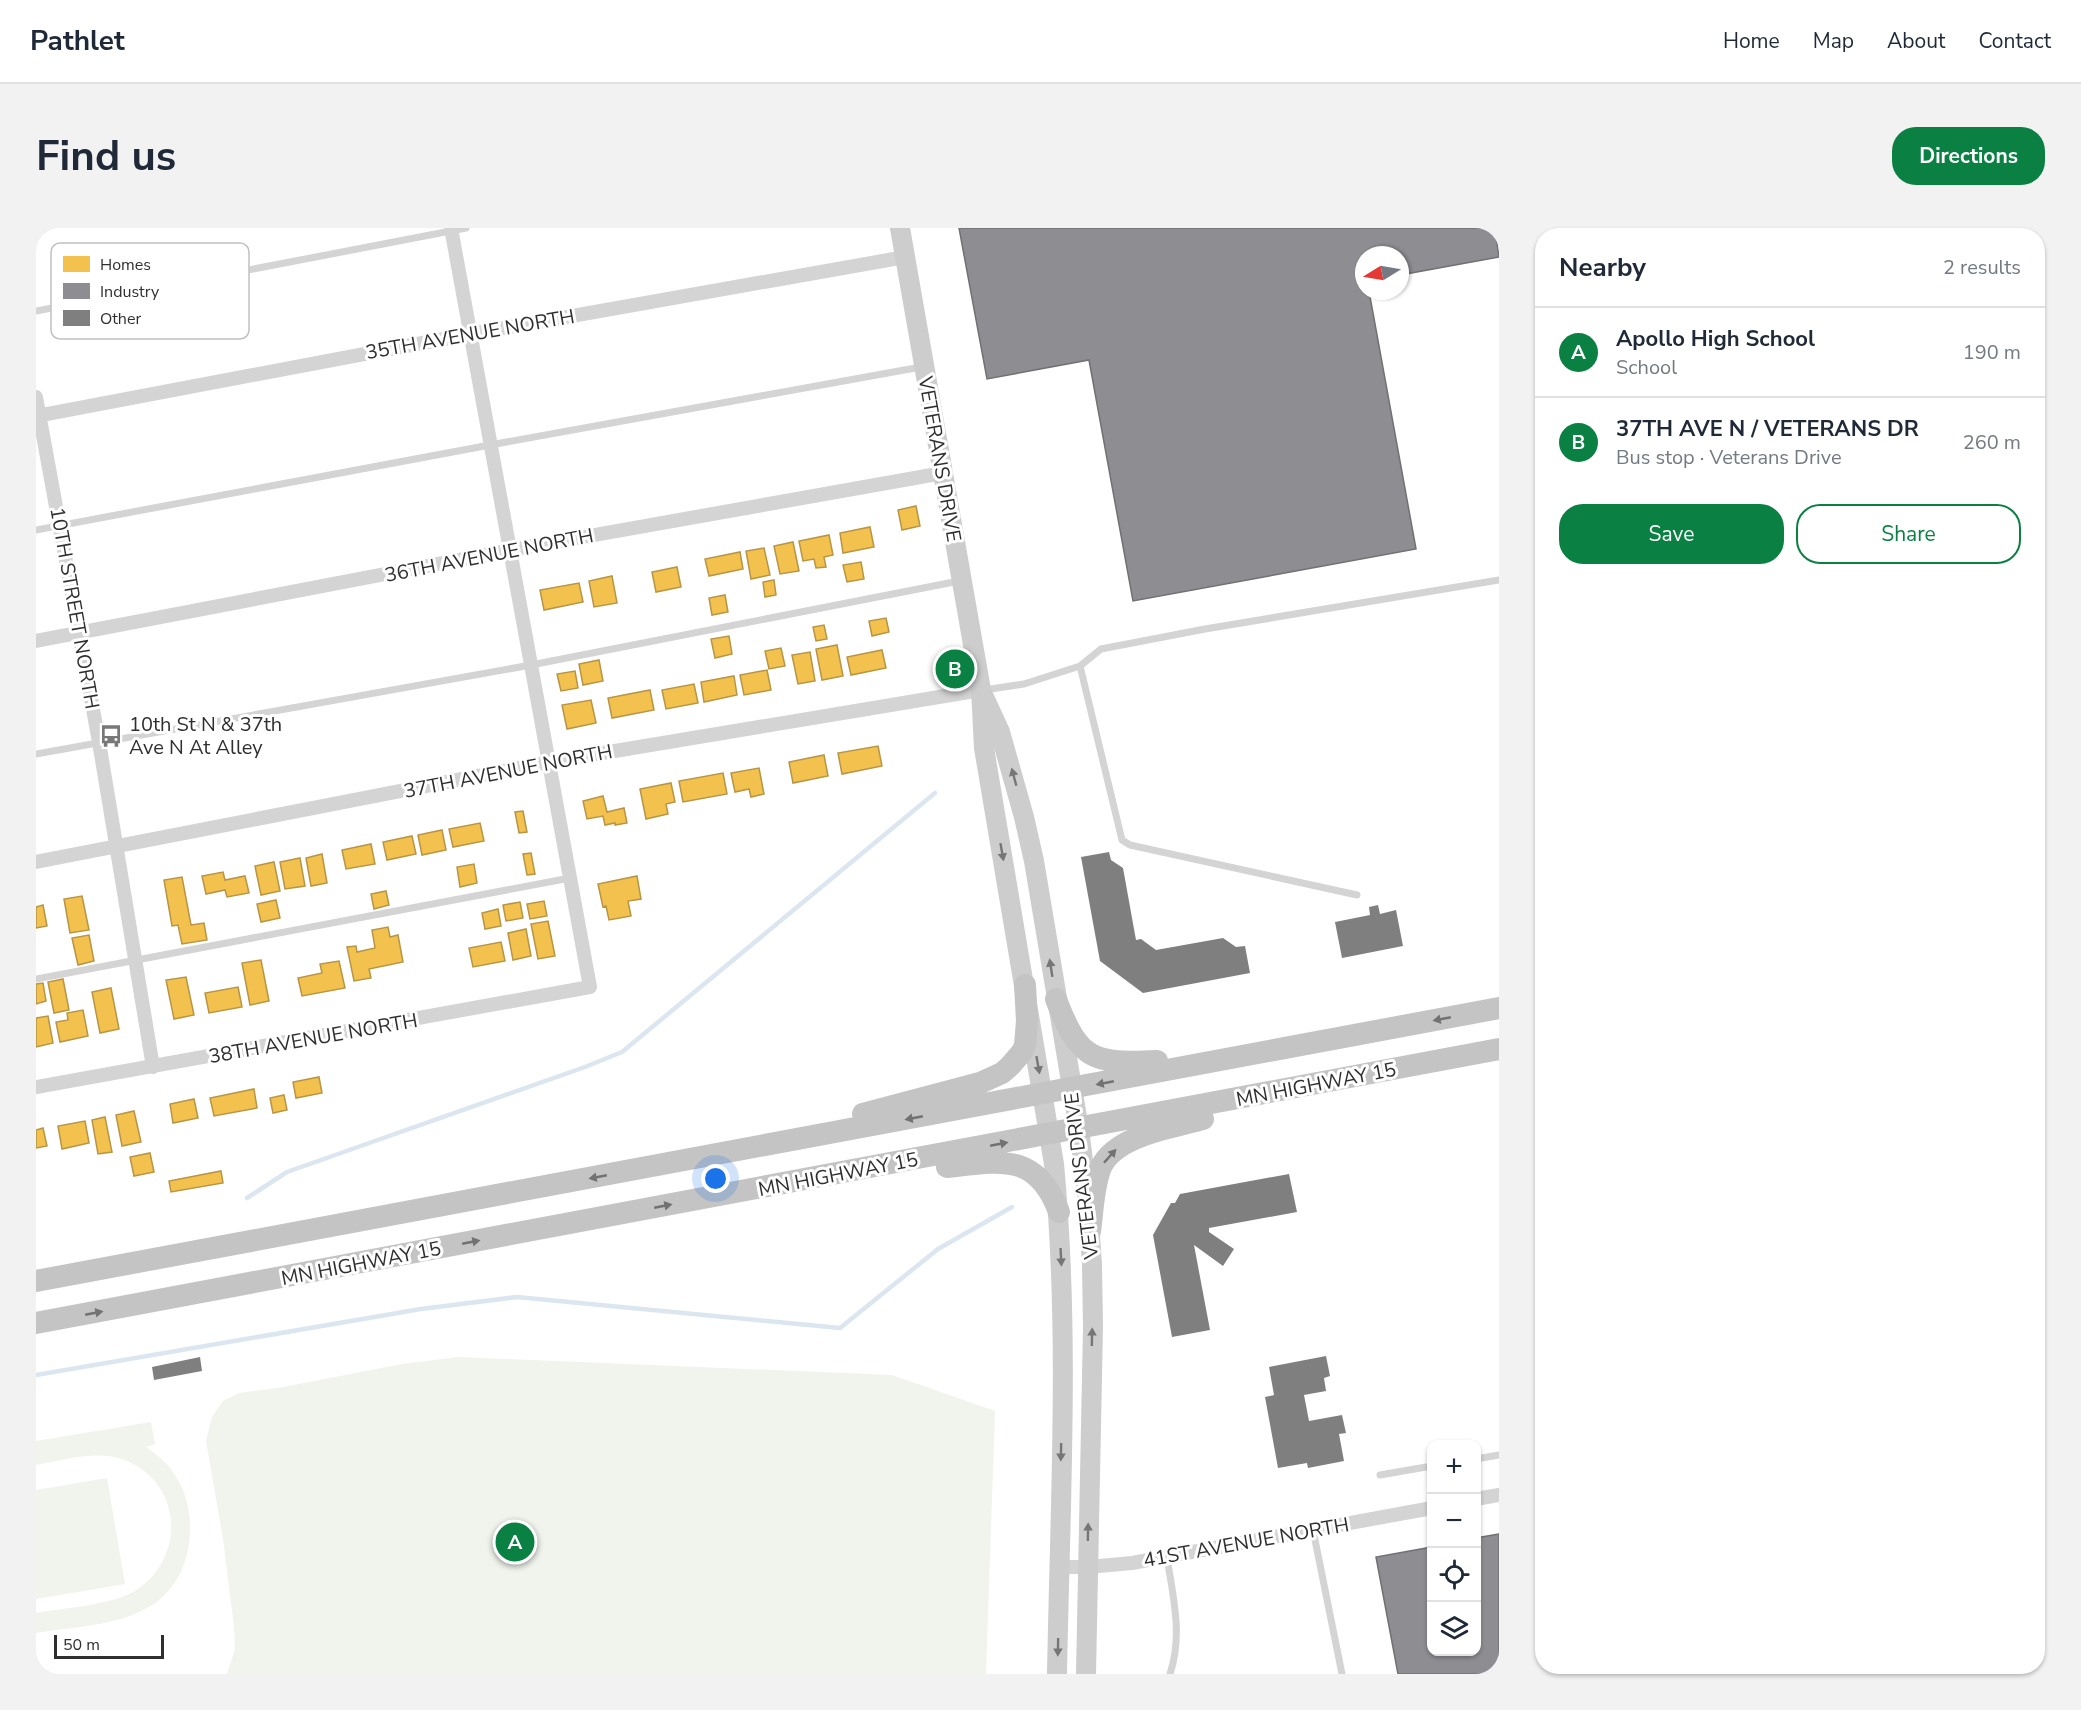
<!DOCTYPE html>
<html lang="en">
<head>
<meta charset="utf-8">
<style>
  :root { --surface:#fff; --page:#f2f2f3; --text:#1f2937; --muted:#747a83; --line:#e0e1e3; --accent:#0b8043 }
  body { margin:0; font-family:"Nunito Sans",sans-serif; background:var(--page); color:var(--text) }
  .controls { position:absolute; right:18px; bottom:18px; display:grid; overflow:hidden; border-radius:12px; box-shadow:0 2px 4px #0004 }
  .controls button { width:54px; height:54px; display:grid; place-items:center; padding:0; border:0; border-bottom:2px solid var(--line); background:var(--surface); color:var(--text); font:30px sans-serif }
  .compass { position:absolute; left:1319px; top:18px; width:54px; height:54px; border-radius:50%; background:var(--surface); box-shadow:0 2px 4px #0004; rotate:259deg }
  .scale { position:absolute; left:18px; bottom:15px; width:110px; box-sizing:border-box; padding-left:6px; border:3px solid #2f2f2f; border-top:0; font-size:16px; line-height:21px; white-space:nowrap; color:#2f2f2f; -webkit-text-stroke:4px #fff; paint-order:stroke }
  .you { position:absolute; left:680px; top:951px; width:21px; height:21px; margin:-15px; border:4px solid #fff; border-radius:50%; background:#1a73e8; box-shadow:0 0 0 9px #1a73e833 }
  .badge { display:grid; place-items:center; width:39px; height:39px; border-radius:50%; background:var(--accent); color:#fff; font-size:20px; font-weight:700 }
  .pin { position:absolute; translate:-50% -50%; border:3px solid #fff; box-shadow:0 2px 6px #0006 }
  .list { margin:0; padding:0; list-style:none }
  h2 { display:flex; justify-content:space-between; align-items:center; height:78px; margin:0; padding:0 24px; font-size:26px }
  h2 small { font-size:20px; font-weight:400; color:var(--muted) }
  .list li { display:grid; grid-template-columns:39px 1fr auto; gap:18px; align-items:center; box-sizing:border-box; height:90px; padding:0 24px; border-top:2px solid var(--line) }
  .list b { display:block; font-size:22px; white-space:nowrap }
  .list p { margin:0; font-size:20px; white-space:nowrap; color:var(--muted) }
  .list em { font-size:20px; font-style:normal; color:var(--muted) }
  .actions { display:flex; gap:12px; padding:18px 24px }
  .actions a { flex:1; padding:14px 0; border:2px solid var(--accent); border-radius:24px; text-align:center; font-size:21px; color:var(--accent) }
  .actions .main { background:var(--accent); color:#fff }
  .icon { flex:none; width:33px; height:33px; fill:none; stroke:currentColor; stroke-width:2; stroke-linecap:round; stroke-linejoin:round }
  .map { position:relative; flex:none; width:1463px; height:1446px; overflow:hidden; border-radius:24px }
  header { display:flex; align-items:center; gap:36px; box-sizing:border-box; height:84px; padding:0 30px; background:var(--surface); border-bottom:2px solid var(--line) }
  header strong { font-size:28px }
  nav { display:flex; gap:33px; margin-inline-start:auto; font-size:21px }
  .intro { display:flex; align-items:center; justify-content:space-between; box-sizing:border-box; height:144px; padding:0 36px }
  h1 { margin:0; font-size:42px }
  .button { padding:15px 27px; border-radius:24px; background:var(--accent); color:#fff; font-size:21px; font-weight:700 }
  main { display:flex; gap:36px; padding:0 36px }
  aside { flex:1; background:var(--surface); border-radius:24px; box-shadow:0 2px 4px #0004 }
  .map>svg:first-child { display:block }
</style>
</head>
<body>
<header>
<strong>Pathlet</strong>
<nav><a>Home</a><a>Map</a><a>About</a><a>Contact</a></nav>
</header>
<div class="intro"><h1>Find us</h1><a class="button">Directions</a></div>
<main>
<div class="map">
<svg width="1463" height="1446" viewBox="0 0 1463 1446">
  <rect width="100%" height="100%" fill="#fff"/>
  <path fill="#f0f4ed" d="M422,1129L856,1147L959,1183L950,1446H191L199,1421L198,1399L187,1311L170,1213L176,1189L187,1173L203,1165L242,1160L366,1136Z
    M115,1194L119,1216L110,1219C121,1227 132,1235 139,1247C166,1288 157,1356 111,1380C79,1398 36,1399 0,1405V1385C27,1380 76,1377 99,1363C149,1332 148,1257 91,1233C63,1221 28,1232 0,1237V1213Z
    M71,1250L89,1356L0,1371V1262Z"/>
  <path fill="#f2c14e" stroke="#b89545" stroke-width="1.5" d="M880,278L884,298L866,302L862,282Z
    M834,299L838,319L807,325L804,305Z
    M793,307L797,327L788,329L790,339L780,340L778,331L767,333L763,313Z
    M757,314L763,343L744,346L738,318Z
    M728,320L734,347L715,351L710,323Z
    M704,324L707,341L673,348L669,331Z
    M825,334L828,351L811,354L807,337Z
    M641,339L645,359L620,364L616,344Z
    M576,348L581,375L558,379L553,353Z
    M738,352L740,367L729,369L727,354Z
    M543,355L547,374L508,382L504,362Z
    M689,367L692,384L676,387L673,370Z
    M850,390L853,404L836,408L833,393Z
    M788,397L791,411L780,413L777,399Z
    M693,408L696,426L679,430L675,411Z
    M801,417L807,448L786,452L780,421Z
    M745,420L749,438L733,441L729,423Z
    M846,422L850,440L815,447L811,429Z
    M774,424L779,453L762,456L756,427Z
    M563,432L567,453L547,457L543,436Z
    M731,442L735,462L708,467L704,447Z
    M539,443L542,460L525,463L521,446Z
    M698,448L701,467L668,474L665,454Z
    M658,456L662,475L630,481L626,462Z
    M614,462L618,482L576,490L572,470Z
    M555,472L560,495L531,501L526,477Z
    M842,518L846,538L806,546L802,525Z
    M788,527L792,548L757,555L753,534Z
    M723,540L728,566L715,569L713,561L699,564L695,545Z
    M687,545L691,566L647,574L643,553Z
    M635,555L639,574L630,576L632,586L610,591L604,561Z
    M567,568L571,584L588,580L591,595L579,597V595L569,597L567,588L551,591L547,573Z
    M487,583L491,604L483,605L479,584Z
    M444,595L448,613L417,619L413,601Z
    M406,602L410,622L386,627L382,607Z
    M376,608L380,626L351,632L347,614Z
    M335,616L339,636L310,641L306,622Z
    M495,625L499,646L491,647L487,626Z
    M286,626L291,655L275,658L270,630Z
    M264,630L269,658L249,661L244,634Z
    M238,634L244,663L225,667L219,638Z
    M438,636L441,655L424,659L421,639Z
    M187,644L189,652L209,648L213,665L191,669L189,662L170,666L166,648Z
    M601,648L605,671L592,673L595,688L573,692L570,678L567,679L562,656Z
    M146,649L155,697L168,695L171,712L146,716L142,697L136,698L128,652Z
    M350,663L353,677L338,681L335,666Z
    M46,668L53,702L34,705L28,671Z
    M240,672L244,690L225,694L221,676Z
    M508,673L511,688L494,691L491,676Z
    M484,674L487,690L470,693L467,677Z
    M7,677L11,698L0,700V679Z
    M462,681L465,698L449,701L446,685Z
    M512,693L519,728L502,731L495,696Z
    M352,699L354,709L362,707L367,734L333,741L335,750L318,753L311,719L320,718L321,724L339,720L336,702Z
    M490,701L495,728L477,732L472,705Z
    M53,707L58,733L42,737L36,710Z
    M465,714L469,733L437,739L433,720Z
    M225,732L233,773L214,777L206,735Z
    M303,733L309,760L266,768L262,750L286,745L284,736Z
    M150,749L158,787L138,791L130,752Z
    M27,751L33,782L18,785L12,754Z
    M7,755L10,773L0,776V756Z
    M202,759L206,779L173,785L169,765Z
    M75,760L83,801L64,805L56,764Z
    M47,782L52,808L24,814L20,794L32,792L31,785Z
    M12,788L17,815L0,819V790Z
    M283,849L286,865L260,870L257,854Z
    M218,861L221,880L178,888L174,870Z
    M248,867L251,882L237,885L234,870Z
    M158,871L162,890L137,895L134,876Z
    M98,883L105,914L86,918L80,887Z
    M69,889L76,924L62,926L56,892Z
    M49,893L53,915L26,921L22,898Z
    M7,900L11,918L0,920V902Z
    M114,925L118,944L98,948L94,929Z
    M185,943L187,955L135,964L133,953Z"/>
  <path fill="#8d8d92" stroke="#717174" stroke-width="1.5" d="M923,0H1459L1463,29L1364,47V27H1328V63H1333L1380,321L1097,373L1053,132L951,151Z
    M1463,1306V1446H1362L1340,1329L1396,1319V1424H1440V1310Z"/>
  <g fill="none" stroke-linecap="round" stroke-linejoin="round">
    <path stroke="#dbe6f0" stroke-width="4.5" d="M211,970L251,944L549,839L586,824L899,565
      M0,1147L385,1081L481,1069L804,1100L902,1021L976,979"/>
  </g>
  <path fill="#7f7f7f" d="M1073,624L1075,632L1087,640L1100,712L1105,711L1120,722L1187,710L1200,719L1209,718L1214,745L1107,765L1064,733L1045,629Z
    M1342,677L1344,686L1360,682L1367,718L1306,730L1299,694L1334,687L1333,679Z
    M1253,946L1261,984L1173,1000V1004L1198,1021L1187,1038L1158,1017L1174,1102L1136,1109L1117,1007L1135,975H1139L1144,966Z
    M1290,1128L1294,1148L1288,1150L1290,1163L1268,1167L1273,1193L1306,1187L1310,1205L1303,1206L1308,1233L1272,1240L1271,1235L1242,1240L1229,1169L1238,1167L1233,1139Z
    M164,1129L166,1143L118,1152L116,1139Z"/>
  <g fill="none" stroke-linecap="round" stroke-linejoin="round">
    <path stroke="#d4d4d4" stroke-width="7" d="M0,83L430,0
      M0,302L454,217L885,139
      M1044,438L1065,421L1169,401L1463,352
      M948,462L988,456L1044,438L1086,612L1094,617L1321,667
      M0,526L495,437L923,353
      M0,751L534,650
      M1440,1231L1463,1227
      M1344,1247L1396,1238
      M1277,1302L1306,1446
      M1131,1329C1137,1369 1147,1407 1134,1446"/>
    <path stroke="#d4d4d4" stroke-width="14" d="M0,169L63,514L117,839
      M0,188L434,106L869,29
      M0,413L474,322L907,245
      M0,634L513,534L945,462
      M0,859L554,759L415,0
      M1440,1271L1463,1267
      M1023,1339H1052L1096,1335L1396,1280"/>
    <path stroke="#cdcdcd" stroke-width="20" d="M864,0L945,462L948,520L1018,936C1034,1105 1024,1276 1021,1446
      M947,467L964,504L988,589L998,633L1043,901L1051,965L1056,1037L1057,1099L1050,1446"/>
    <path stroke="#c4c4c4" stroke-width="22" d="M1020,771C1043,833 1058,836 1121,833
      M827,886L944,855L966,845L974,838L986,824L989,817L991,793L989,757
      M911,939C964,933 1001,924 1023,984
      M1054,1003C1057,983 1057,959 1065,939C1080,907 1136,900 1167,891
      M0,1053L1463,780
      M0,1095L1463,821"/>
  </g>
  <defs><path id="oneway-solid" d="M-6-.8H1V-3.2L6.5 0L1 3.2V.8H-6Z" transform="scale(1.5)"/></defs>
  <g fill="#767676">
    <use href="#oneway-solid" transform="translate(978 549) rotate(-105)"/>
    <use href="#oneway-solid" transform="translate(966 624) rotate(80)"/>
    <use href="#oneway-solid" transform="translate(1015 740) rotate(-99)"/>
    <use href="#oneway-solid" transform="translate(1002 837) rotate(80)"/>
    <use href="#oneway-solid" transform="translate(1025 1029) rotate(87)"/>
    <use href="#oneway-solid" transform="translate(1056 1109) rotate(-89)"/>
    <use href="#oneway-solid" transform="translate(1025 1224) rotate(91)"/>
    <use href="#oneway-solid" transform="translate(1052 1304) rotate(-89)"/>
    <use href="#oneway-solid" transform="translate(1022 1419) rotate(91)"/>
  </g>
  <g fill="#727272">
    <use href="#oneway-solid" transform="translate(1406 791) rotate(169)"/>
    <use href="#oneway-solid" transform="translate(1069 855) rotate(169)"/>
    <use href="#oneway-solid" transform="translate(878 890) rotate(169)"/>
    <use href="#oneway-solid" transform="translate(963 916) rotate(-11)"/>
    <use href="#oneway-solid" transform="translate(1074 928) rotate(-48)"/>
    <use href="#oneway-solid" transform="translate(562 949) rotate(169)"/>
    <use href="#oneway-solid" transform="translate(627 978) rotate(-11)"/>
    <use href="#oneway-solid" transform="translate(435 1014) rotate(-11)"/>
    <use href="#oneway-solid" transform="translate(58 1085) rotate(-11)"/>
  </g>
  <defs>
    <g id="bus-bare" transform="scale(1.8)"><path d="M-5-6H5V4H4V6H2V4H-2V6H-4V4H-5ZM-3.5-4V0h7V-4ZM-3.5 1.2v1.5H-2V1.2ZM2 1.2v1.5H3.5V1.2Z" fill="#787878" stroke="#fff" stroke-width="2.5" paint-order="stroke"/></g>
  </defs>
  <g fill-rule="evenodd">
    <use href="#bus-bare" x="75" y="508"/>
  </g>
  <g text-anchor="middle" stroke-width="6" stroke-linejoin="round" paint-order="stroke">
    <g font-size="20" fill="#2f2f2f" stroke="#fff">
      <text transform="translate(434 106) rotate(-10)" y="7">35TH AVENUE NORTH</text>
      <text transform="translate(904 231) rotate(80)" y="7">VETERANS DRIVE</text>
      <text transform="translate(453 327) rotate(-11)" y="7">36TH AVENUE NORTH</text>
      <text transform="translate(39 380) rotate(80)" y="7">10TH STREET NORTH</text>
      <text transform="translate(472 543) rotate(-11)" y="7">37TH AVENUE NORTH</text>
      <text transform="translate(277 810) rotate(-10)" y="7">38TH AVENUE NORTH</text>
      <text transform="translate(1280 856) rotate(-11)" y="7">MN HIGHWAY 15</text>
      <text transform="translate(802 946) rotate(-11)" y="7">MN HIGHWAY 15</text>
      <text transform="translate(1045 948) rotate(-97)" y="7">VETERANS DRIVE</text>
      <text transform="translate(325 1035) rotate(-11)" y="7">MN HIGHWAY 15</text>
      <text transform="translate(1210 1314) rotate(-10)" y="7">41ST AVENUE NORTH</text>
    </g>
    <g font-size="20" fill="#2f2f2f" stroke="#fff" text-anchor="start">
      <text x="93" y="503">10th St N &amp; 37th<tspan x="93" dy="23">Ave N At Alley</tspan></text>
    </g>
  </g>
  <rect x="15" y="15" width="198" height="96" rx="9" fill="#fff" stroke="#c1c1c1" stroke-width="1.5"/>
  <rect x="27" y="28" width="27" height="16" fill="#f2c14e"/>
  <rect x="27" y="55" width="27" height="16" fill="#8d8d92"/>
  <rect x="27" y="82" width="27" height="16" fill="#7f7f7f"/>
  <g font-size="16" fill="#2f2f2f">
    <text x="64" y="42">Homes</text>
    <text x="64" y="69">Industry</text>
    <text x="64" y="96">Other</text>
  </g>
</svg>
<div class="controls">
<button>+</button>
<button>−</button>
<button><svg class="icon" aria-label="locate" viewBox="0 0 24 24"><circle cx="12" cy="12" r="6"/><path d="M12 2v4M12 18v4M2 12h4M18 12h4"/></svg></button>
<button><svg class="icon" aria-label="layers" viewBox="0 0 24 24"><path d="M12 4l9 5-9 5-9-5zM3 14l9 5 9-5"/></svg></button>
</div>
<svg class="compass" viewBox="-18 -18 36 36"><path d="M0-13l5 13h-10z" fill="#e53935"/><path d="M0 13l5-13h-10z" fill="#747a83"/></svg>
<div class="scale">50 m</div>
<div class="you"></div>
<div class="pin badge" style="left:479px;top:1314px">A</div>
<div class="pin badge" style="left:919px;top:441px">B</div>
</div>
<aside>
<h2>Nearby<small>2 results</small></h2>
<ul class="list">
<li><span class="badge">A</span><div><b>Apollo High School</b><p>School</p></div><em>190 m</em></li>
<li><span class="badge">B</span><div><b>37TH AVE N / VETERANS DR</b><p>Bus stop · Veterans Drive</p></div><em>260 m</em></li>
</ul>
<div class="actions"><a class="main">Save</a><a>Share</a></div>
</aside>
</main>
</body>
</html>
